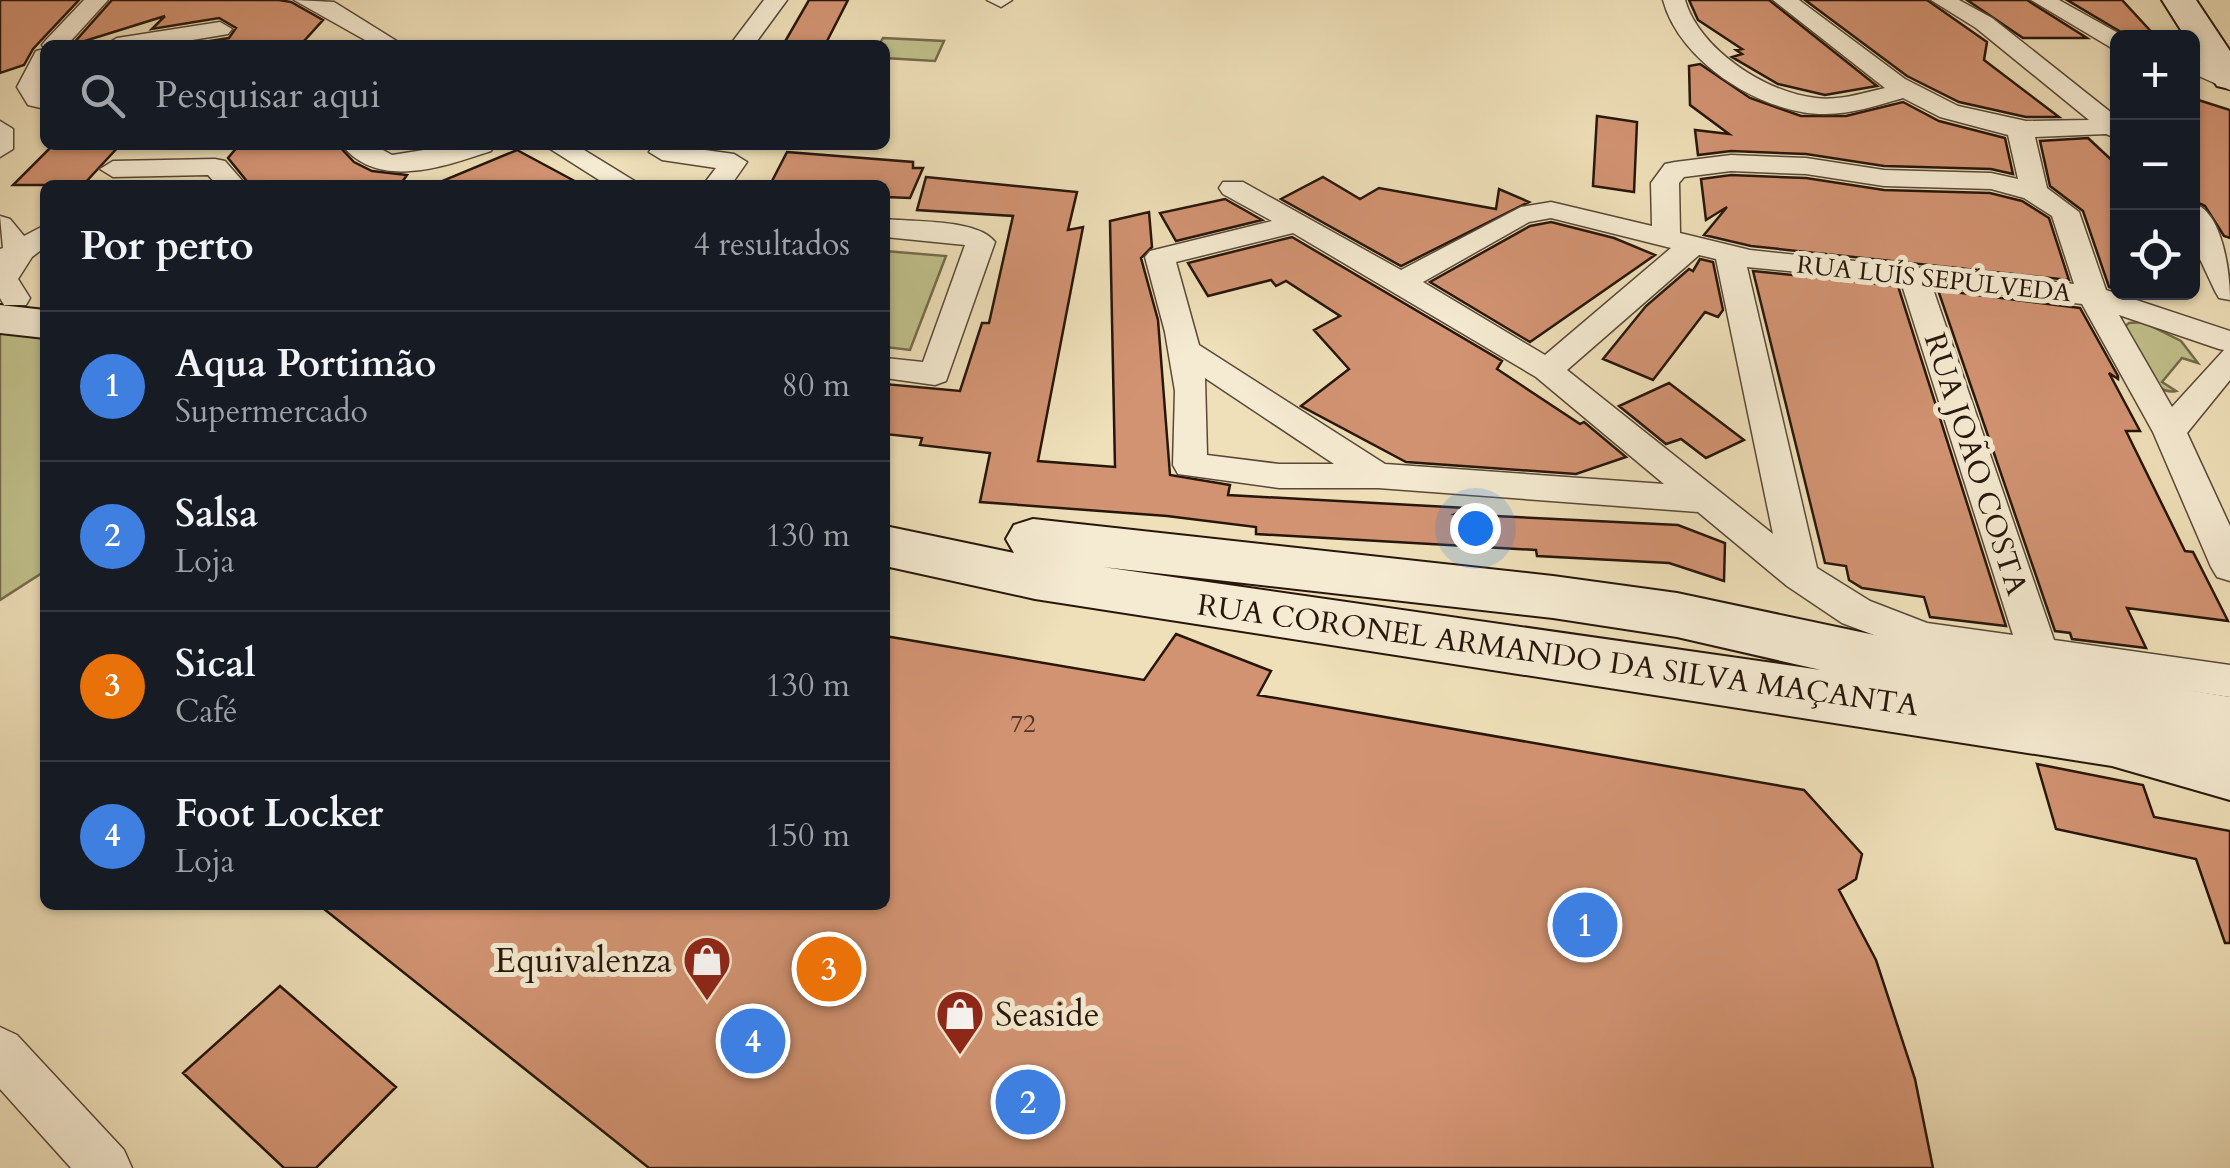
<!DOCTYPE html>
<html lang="pt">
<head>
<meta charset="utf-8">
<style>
  :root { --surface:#171b24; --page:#20242c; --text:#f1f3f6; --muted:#9ea1a6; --line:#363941; --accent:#ea580c }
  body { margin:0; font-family:Cardo,serif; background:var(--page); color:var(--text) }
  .controls { position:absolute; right:30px; top:30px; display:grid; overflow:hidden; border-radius:15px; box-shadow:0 2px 8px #0004 }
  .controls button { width:90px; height:90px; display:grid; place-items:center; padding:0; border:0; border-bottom:2px solid var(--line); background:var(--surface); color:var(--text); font:50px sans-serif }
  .you { position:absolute; left:1475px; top:528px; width:35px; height:35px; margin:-25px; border:8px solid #fff; border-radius:50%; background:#1a73e8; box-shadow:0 0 0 15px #1a73e833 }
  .badge { display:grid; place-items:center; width:65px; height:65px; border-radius:50%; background:var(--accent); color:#fff; font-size:32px; font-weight:700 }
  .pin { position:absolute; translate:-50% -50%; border:5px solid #fff; box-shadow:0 2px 10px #0006 }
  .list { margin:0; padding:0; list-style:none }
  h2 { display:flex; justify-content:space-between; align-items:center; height:130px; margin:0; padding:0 40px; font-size:42px }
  h2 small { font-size:32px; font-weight:400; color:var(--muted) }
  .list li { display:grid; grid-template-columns:65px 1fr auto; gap:30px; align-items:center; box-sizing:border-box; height:150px; padding:0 40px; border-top:2px solid var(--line) }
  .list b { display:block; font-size:38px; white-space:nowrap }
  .list p { margin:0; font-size:32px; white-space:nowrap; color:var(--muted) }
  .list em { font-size:32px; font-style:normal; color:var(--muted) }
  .icon { flex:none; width:55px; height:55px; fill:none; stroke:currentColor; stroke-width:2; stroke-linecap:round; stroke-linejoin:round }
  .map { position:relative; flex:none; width:2230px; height:1168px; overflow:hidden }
  .search { position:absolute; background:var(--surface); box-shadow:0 2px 8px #0004; left:40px; top:40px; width:850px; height:110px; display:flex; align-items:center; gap:25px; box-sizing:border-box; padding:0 35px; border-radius:15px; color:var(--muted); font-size:38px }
  .panel { position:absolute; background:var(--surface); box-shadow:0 2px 8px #0004; left:40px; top:180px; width:850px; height:730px; border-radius:15px }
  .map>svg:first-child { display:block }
</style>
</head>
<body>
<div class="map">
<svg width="2230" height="1168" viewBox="0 0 2230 1168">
  <rect width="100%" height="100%" fill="#efe0b9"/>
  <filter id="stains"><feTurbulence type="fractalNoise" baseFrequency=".002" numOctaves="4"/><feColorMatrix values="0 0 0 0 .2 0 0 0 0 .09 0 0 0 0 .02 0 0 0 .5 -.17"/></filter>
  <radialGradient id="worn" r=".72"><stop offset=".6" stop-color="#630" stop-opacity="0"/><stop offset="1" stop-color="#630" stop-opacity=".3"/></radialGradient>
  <path fill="#c0c08b" stroke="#746b4c" stroke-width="2.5" d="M883,38L944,41L935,61L885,58V45H879Z
    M885,251L946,256L910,350L885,347Z
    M2143,322L2181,341L2198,363L2182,358L2162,382L2176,391C2149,397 2134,347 2124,327L2129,323Z
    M0,331L45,339V571L0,600Z"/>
  <path fill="#d29372" stroke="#27160c" stroke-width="2.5" d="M0,0H79L33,49L24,65L0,73Z
    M112,0H279L291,2L323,20L304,41L185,45L229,38L236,28L219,18L152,29L165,16L72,45Z
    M809,0H848L825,45H783Z
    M1689,0H1769L1877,86L1825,95L1778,84L1732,57L1742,54L1736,50L1742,49L1698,20Z
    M1805,0H1927L1987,42L1984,60L2059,117H2026L1959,102L1907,76Z
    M1967,0H2027L2087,38H2023Z
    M2067,0H2122L2157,38H2131Z
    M1700,64L1750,98L1801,116H1846L1903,102L1939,121L2005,138L2013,174L1991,169L1884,166L1806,154L1731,151L1698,155L1695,130L1729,134L1690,105L1689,66Z
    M2192,98L2230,110V238L2224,236L2205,206L2192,200Z
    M1597,116L1637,122L1634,192L1593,186Z
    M2088,138L2118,166V290L2109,287L2083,211L2050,186L2040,141Z
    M53,145H120L83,185H13Z
    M239,145H338L354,162L372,171L407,175L400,185H250L228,158Z
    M517,150L582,185H435V184Z
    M787,152L913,162V168H923L910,198L885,197V185L771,183Z
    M1731,175L1806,178L1884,190L1990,193L2022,201L2049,218L2069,280L1751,246L1704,235L1727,207L1706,220L1701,179Z
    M926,177L1077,192L1068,230L1083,227L1038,461L1115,467L1110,221L1149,212L1152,247L1141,258L1158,320L1170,475L1230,485L1228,495L1467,508L1455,514L1678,525L1725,543L1724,581L1669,563L1537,556L1536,550L1256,534V527L1167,516L980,502L990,453L920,445L922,438L885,434V384L960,391L982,323H989L1013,216L917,210Z
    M1323,177L1360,199L1379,188L1496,209L1499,189L1529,202L1401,266L1281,199Z
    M1225,199L1262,220L1176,241L1160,213Z
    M1551,222L1614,238L1655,255L1530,342L1430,282L1530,226Z
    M1292,237L1502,361L1497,369L1580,424L1584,422L1626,457L1576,474L1406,462L1301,406L1349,369L1314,330L1340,316L1286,281L1276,286L1271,280L1208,296L1188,263Z
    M1700,259L1713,262L1723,310L1718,317L1705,312L1653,380L1603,359L1646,306L1689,269L1693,271Z
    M1753,271L1898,286L2006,626L1930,617L1924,597L1862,588L1849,580L1846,566L1825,563Z
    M1938,290L2080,308L2118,376V379L2109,373L2140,431H2126L2185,551L2193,552L2228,621L2127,608L2146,648L2072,639L2070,633L2055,631Z
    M1669,383L1744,440L1706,458L1681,439L1666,444L1619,406Z
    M1176,634L1271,671L1258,695L1804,790L1862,854L1856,879L1839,890L1876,960L1915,1079L1933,1168H649L319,905H885V636L1144,680Z
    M2037,764L2143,785L2154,817L2230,831V943H2225L2196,859L2056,829Z
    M280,986L396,1087L316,1168H284L183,1073Z"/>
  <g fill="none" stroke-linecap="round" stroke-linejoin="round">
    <g stroke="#594837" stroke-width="3">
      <path id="street" d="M84,0H108L67,45H45C45,68 45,87 45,109L28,105L17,87L36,51L45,49L42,45L46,40Z
        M294,0L334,2L403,45H374Z
        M764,0H787L754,45H730Z
        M987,0H1012L1001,7Z
        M1663,0H1685C1699,49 1766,93 1816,98C1839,101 1863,93 1885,88L1773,0H1799L1905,79L1958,106L2026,121L2089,120L1976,28L1931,0H1959L1992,18L2118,118V139L2106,134L2035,137L2047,188L2079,212L2106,290L2230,331V380L2187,433L2230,526V581L2217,577L2211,567L2153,432L2082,304L1932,286L2054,640L2230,665V697L1911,649L1842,623L1787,586L1698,512L1378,488H1279L1178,474L1173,465L1175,391L1165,332L1145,257L1150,251L1272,221L1223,194L1219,188L1223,182H1243L1401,270L1521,207L1551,202L1652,226L1651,183L1665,164L1675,162L1731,155L1806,158L1884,170L1991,173L2018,179L2008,135L1940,117L1903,98C1878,105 1852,114 1826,114C1763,115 1679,62 1663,0ZM1731,171L1806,174L1884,186L1991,189L2024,198L2052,216L2074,284L1750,250L1680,233L1679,183L1684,177ZM1551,218L1671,248L1545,355L1423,282L1529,222ZM1293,233L1536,377L1664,484L1385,464L1199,345L1176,262ZM1699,255L1716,259L1773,534L1567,370ZM1747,267L1901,282L2013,635L1927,623L1870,601L1817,568ZM2119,315L2219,349L2224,350L2172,407ZM1205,378L1334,464H1279L1207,455Z
        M2031,0H2059L2127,38H2118V49L2110,47Z
        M220,22L232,29L228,34L163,45H105L117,38Z
        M2192,56L2230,73V90L2192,73Z
        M0,121L13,129V149L0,157Z
        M342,145H374L392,155L455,145H495L491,151C446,166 378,191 342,145Z
        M544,145H576L641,185H607Z
        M669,145L734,154L747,162L731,185H703L716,168L662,160L649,152L653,146Z
        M215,159L225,161L246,185H217L208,175L113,177L100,169L113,161Z
        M2192,203C2223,210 2230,274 2230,300L2219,298L2215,291L2192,242Z
        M0,216L10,219L24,236L45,225V247L32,257L18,279L30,298L26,305H4L0,298V249L3,248Z
        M885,219C914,222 978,219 995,242L946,381L935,385L885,378V358L923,362L965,245L885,237Z
        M0,1027L17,1035L124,1150L132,1168H71L0,1089Z"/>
    </g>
    <g stroke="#27160c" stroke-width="4">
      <path id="secondary" d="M2162,0H2196L2230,51V89L2217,86L2192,47V38H2186Z
        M0,305L45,310V338L0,333Z
        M1033,519L1553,576L1677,593L1931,647L2230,697V800L2112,766L1035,599L885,566V526L1014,553L1006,539L1014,525ZM1103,567L1553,618L1677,637L1821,670Z"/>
    </g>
    <use href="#street" fill="#f5ebd2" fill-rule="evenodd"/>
    <use href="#secondary" fill="#f5ebd2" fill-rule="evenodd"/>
  </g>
  <defs>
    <g id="shop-pin" transform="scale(2.5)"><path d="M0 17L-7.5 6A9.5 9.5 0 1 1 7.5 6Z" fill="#8f2418" stroke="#f5ebd2"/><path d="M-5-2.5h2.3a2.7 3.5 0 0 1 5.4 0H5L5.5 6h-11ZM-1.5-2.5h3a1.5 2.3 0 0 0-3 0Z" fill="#fff"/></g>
  </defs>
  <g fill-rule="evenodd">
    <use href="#shop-pin" x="707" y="960"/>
    <use href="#shop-pin" x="960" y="1014"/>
  </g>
  <g text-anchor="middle" stroke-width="10" stroke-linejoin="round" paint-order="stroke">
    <g font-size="25" fill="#27160c" stroke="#f5ebd2">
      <text transform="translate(1934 278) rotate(6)" y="9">RUA LUÍS SEPÚLVEDA</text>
    </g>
    <g font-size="25" fill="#523526">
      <text x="1023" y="732">72</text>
    </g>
    <g font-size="30" fill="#27160c" stroke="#f5ebd2">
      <text transform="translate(1976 464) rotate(72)" y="10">RUA JOÃO COSTA</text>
      <text transform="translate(1558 655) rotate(8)" y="10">RUA CORONEL ARMANDO DA SILVA MAÇANTA</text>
    </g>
    <g font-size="35" fill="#27160c" stroke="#f5ebd2" text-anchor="end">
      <text x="672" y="972">Equivalenza</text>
      <text x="995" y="1026" text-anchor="start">Seaside</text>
    </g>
  </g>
  <rect width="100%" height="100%" filter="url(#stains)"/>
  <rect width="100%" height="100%" fill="url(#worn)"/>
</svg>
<div class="controls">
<button>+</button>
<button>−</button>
<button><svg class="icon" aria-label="locate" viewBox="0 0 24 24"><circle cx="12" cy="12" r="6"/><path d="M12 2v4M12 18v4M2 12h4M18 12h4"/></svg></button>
</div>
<div class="you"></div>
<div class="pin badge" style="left:1585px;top:925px;background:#3f7fe0">1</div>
<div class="pin badge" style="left:1028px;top:1102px;background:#3f7fe0">2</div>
<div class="pin badge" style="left:829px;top:969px;background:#e8710a">3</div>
<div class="pin badge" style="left:753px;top:1041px;background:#3f7fe0">4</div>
<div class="search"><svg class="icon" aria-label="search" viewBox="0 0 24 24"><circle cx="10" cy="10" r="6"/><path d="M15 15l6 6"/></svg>Pesquisar aqui</div>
<section class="panel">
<h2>Por perto<small>4 resultados</small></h2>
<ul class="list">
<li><span class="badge" style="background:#3f7fe0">1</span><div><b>Aqua Portimão</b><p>Supermercado</p></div><em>80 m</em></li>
<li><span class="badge" style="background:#3f7fe0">2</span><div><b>Salsa</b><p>Loja</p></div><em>130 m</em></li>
<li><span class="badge" style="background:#e8710a">3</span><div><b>Sical</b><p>Café</p></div><em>130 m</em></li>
<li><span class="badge" style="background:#3f7fe0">4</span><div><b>Foot Locker</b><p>Loja</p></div><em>150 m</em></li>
</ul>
</section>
</div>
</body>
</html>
